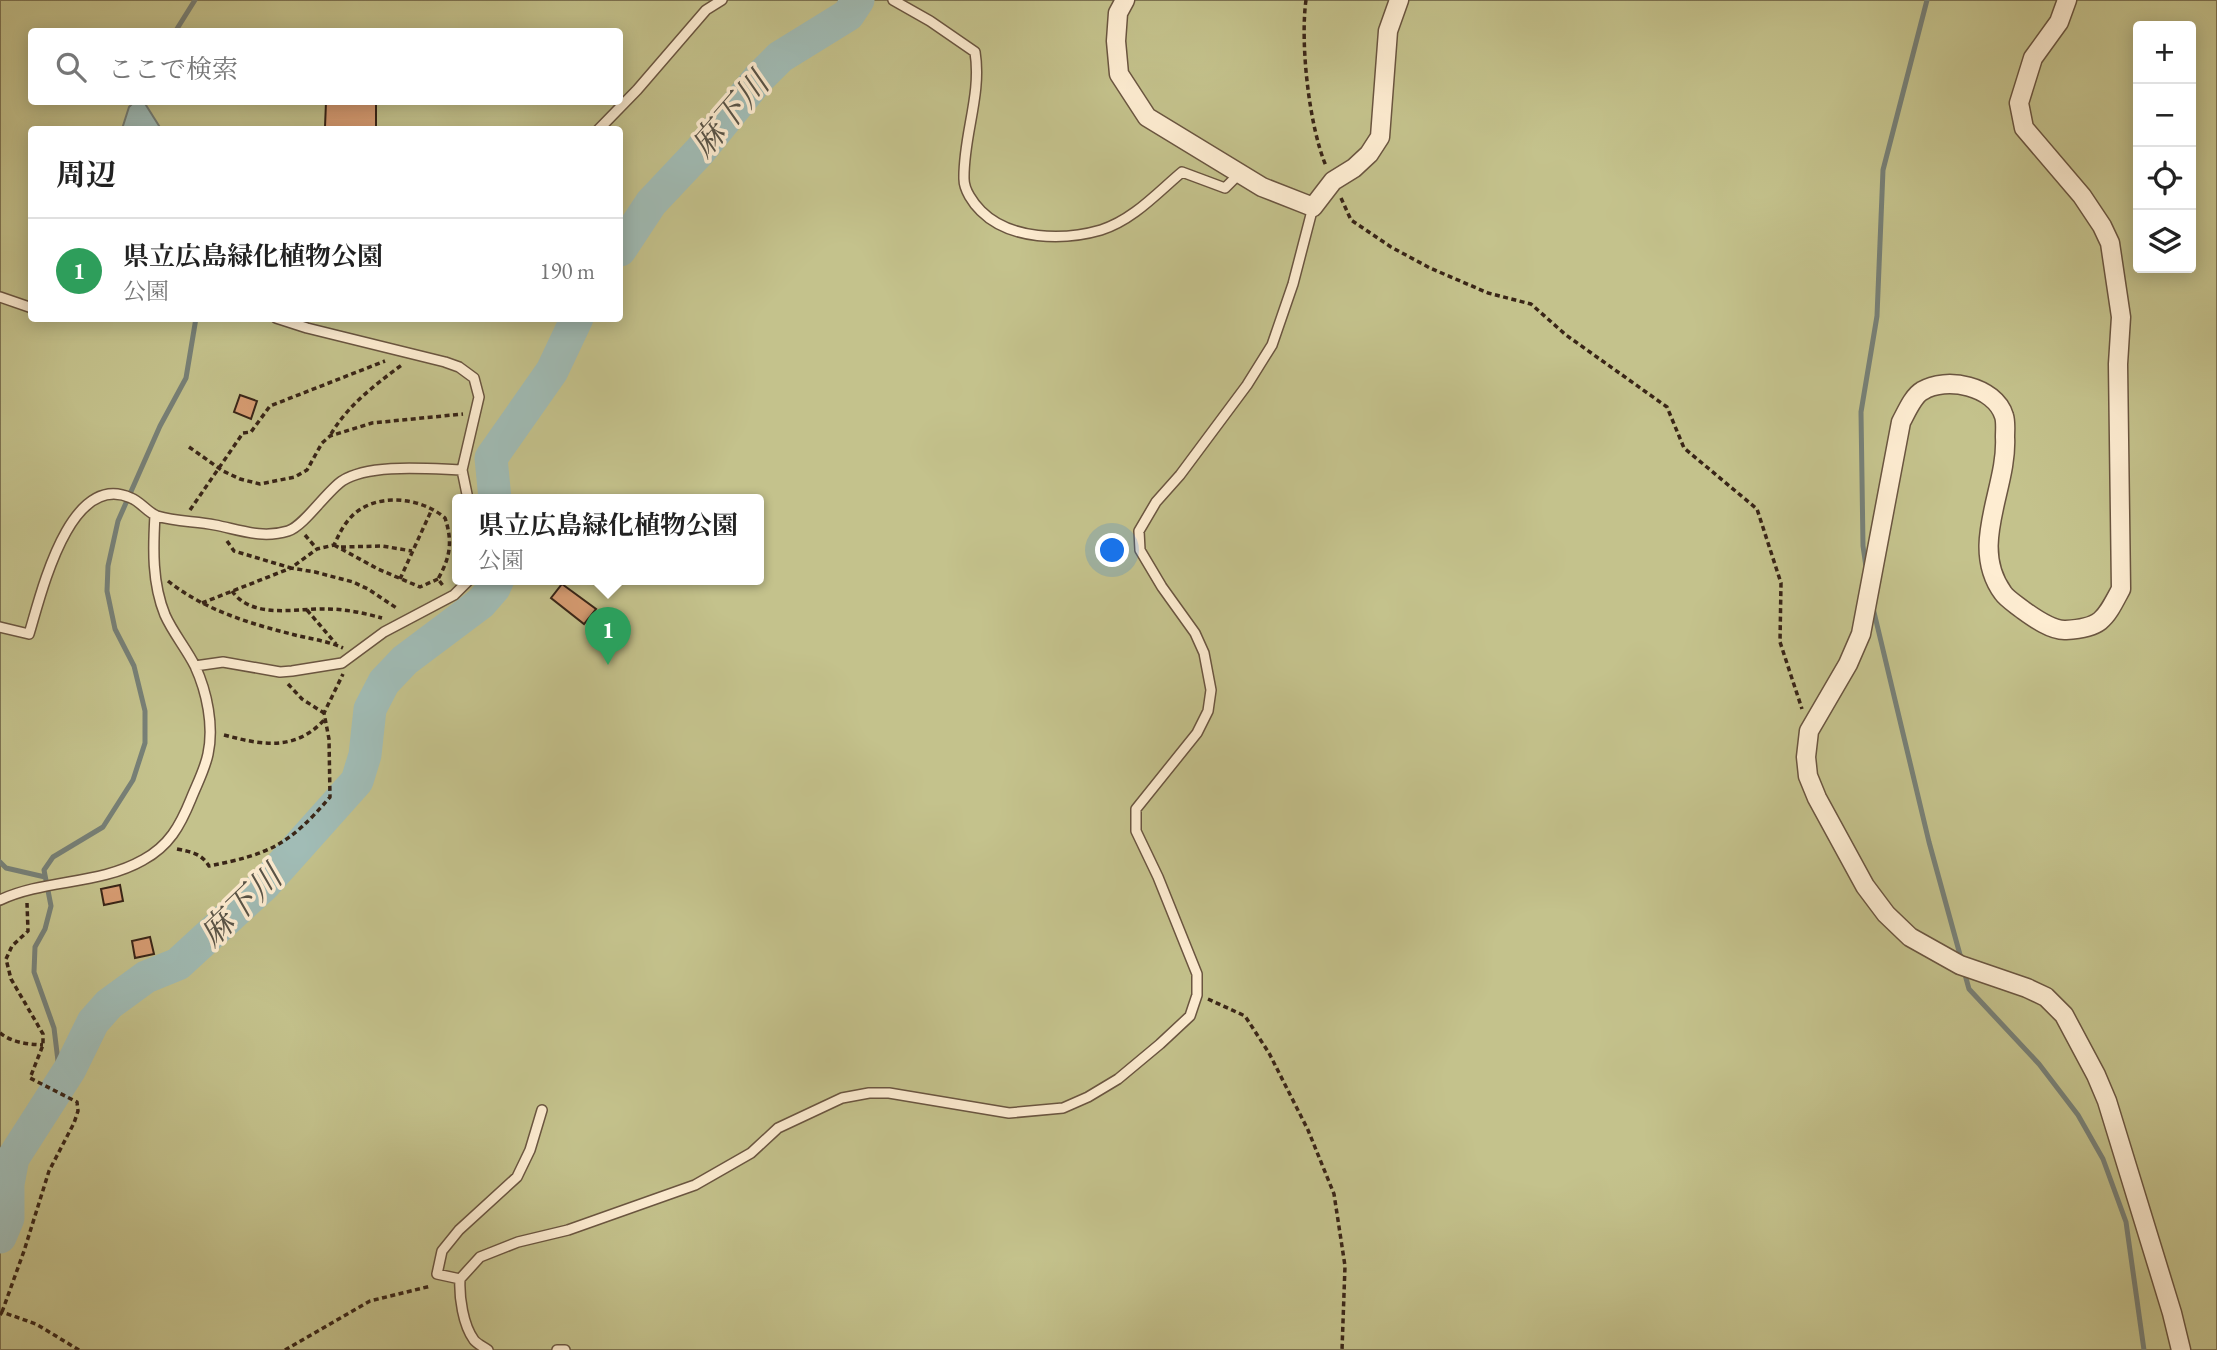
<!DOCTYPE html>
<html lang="ja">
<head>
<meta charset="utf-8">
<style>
  :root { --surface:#fff; --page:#f6f6f6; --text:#222; --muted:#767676; --line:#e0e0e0; --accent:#0b8043 }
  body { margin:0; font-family:"EB Garamond","Noto Serif JP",serif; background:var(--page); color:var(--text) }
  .controls { position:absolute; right:21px; top:21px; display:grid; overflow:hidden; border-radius:7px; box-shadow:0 4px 18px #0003 }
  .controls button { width:63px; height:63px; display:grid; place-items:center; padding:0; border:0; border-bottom:2px solid var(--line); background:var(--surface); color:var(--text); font:35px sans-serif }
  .you { position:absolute; left:1113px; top:551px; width:24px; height:24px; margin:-18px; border:5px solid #fff; border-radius:50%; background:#1a73e8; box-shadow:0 0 0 10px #1a73e833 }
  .badge { display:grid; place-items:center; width:46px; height:46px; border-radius:50%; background:var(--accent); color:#fff; font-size:23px; font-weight:700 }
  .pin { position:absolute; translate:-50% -58px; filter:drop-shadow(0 2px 4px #0008) }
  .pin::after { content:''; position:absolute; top:37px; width:24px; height:21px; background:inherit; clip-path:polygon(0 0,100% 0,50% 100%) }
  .popup { position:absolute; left:452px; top:494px; width:312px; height:91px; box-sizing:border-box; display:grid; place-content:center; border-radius:7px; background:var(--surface); filter:drop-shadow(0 2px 5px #0005); font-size:23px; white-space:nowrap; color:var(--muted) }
  .popup b { font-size:26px; color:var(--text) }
  .popup::after { content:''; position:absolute; left:50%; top:100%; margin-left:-14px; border:14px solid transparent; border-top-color:var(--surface) }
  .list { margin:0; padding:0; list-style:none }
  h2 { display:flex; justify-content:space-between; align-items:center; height:91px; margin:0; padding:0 28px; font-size:30px }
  h2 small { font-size:23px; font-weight:400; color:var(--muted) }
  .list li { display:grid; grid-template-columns:46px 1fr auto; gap:21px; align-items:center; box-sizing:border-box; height:105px; padding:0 28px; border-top:2px solid var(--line) }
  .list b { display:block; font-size:26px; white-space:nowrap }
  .list p { margin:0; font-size:23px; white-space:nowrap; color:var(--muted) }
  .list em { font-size:23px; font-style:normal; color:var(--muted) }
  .icon { flex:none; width:38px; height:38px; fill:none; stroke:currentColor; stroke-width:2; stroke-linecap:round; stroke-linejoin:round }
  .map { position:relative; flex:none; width:2217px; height:1350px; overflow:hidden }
  .search { position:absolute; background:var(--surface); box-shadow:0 4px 18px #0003; left:28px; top:28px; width:595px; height:77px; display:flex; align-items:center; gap:18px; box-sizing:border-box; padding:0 24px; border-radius:7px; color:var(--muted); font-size:26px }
  .panel { position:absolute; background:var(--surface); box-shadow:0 4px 18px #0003; left:28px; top:126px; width:595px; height:196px; border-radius:7px }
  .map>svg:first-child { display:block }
</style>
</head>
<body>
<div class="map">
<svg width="2217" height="1350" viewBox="0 0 2217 1350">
  <rect width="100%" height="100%" fill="#fde4ba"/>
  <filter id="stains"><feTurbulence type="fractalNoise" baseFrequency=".00286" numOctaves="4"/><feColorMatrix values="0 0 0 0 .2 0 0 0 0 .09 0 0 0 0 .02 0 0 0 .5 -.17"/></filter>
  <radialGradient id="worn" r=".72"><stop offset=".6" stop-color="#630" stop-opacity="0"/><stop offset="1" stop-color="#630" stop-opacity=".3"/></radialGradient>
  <path fill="#c4c28c" stroke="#7e7452" stroke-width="2" fill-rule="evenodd" d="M0,0H2217V1350H0ZM2138,26H2191V268H2138ZM32,32H620V102H32ZM32,130H620V318H32ZM458,499H758V579H458Z"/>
  <path fill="#a1bdb7" stroke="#778077" stroke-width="2" d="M134,102H144L161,129H122L129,107Z"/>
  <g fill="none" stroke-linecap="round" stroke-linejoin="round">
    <path stroke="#778077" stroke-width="5" d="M175,32L195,0
      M1866,567L1863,546L1861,412L1877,316L1883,170L1927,0
      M1873,608L1929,842L1962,962
      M0,862L6,868L45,877
      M1964,971L1969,989L2039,1064L2078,1115L2103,1159L2126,1222L2144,1350
      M50,1100L58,1061L54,1028L34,972L35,947L45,929L51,906L44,870L53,857L103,827L133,780L145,743V711L134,666L115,629L107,591L108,566L118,521L160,426L186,378L196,318"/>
    <path stroke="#a1bdb7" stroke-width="33" d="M620,250L651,203L700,151L758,79L780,57L848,15L858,0
      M495,499L491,458L552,371L577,318
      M0,1237L8,1218V1184L13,1158L70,1069L93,1022L109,1004L146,977L178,964L264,885L357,781L365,755L370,709L384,682L405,660L481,603L494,588L498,579"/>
  </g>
  <path fill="#d79c72" stroke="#392517" stroke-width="2" d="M326,102H376V128L325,127Z
    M240,395L257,401L251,419L234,412Z
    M562,584L596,609L584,624L551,598Z
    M120,885L123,901L104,905L101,889Z
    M150,937L154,954L135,958L132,941Z"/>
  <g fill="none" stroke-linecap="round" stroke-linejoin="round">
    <g stroke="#6a5540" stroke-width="12">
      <path id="service" d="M893,0L930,21L975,52C982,95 963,136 964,179C964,190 973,203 981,211C1010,240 1063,241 1101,230C1133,220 1157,193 1182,172L1225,188L1240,173
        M598,130L637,90L706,10L722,0
        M0,297L32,308
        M276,318L307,328L445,362L459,367L474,378L479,397L462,470L468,499
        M0,627L29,634C41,595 69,470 131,498C141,502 147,512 157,516C176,522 196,521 215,525C240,530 262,539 288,531C304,526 326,492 342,481C370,463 430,469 462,470
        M195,666L223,662L280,672L292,671L342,663L384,632L454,595L470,579
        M0,900C45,879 99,885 143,860C169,846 180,826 191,799C197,784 205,769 208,754C214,726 207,692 195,666C186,648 173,633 165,615C152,583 153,549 155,515
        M460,1279L437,1274L442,1251L459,1230L517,1177L530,1150L542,1110
        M488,1350C484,1347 477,1344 474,1340C463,1325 459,1297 460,1279L480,1257L518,1242L568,1230L695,1185L751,1153L778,1128L842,1098L869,1093H889L1009,1113L1063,1108L1088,1097L1118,1079L1160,1044L1190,1016L1197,995V974L1158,877L1136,831V809L1197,733L1208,711L1211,690L1204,653L1195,633L1162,587L1140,550L1139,531L1156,502L1180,475L1247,385L1272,345L1293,284L1313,207
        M557,1350H565"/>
    </g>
    <g stroke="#6a5540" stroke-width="21">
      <path id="minor" d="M1125,0L1118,13L1116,41L1119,74L1147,117L1262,187L1313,207L1333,181L1354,168L1369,154L1380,137L1388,31L1399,0
        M2067,0L2059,22L2033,58L2019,103L2024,128L2082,196L2102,226L2110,243L2121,317L2118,364L2121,589C2105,619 2102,628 2066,630C2052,631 2034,618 2023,610C2017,605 2007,599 2003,593C1968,545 2008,489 2005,437C2005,431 2006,422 2004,416C1995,386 1946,376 1922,391C1913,396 1906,413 1901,422L1861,634L1848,664L1809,731L1806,757L1808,776L1817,798L1865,886L1886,914L1910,937L1960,965L2027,988L2046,997L2064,1015L2096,1075L2107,1101L2172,1313L2181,1350"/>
    </g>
    <path stroke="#392517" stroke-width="3.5" stroke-dasharray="5 3.5" stroke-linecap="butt" d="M1306,0C1300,43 1309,126 1326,166
      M1341,198L1351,220L1391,247L1430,268L1488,293L1531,304L1566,335L1667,407L1684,448L1757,509L1781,583L1780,642L1802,709
      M331,434C348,405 376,384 403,364
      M189,447L223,471L240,479L260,484L295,477L307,470L322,443L330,436L372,423L463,414
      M190,510L243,433L251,432L270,406L385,361
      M305,535L317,549
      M227,541L234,551L291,568L317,549L334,545C339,534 344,524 352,516C376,492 421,497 445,518C453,542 450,558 438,579L444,587
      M334,545L378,569L420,587L438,579
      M341,547L382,546L412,551
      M400,579L432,509
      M168,581C204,610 251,624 295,635C311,639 328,641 343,648
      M232,591C252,620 297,608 327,609C345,609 364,613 382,618
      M202,603L291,568L315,572L353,582L368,589L398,609
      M307,610L336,644
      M288,684L302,699L324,713
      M224,735C262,745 296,752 326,718
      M177,849C191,852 201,853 209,866C270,854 289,845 330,797L329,739L324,713L343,674
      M1208,999L1245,1016L1269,1053L1308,1130L1334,1194L1345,1266L1342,1350
      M0,1033C13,1043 27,1044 43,1045
      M2,1312L24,1251L49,1171L74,1123L78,1111L77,1102L30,1078L43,1045V1034L11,979L6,959L12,946L28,931L27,903
      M0,1315L2,1312L36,1324L79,1350
      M285,1350L370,1301L431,1286"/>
    <use href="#service" stroke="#feedd2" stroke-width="9"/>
    <use href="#minor" stroke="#feedd2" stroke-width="18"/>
  </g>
  <g text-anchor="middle" stroke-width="7" stroke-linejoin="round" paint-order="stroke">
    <g font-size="33" font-style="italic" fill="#585347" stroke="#feedd2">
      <text transform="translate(729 114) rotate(-49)" y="12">麻下川</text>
      <text transform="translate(240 905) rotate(-44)" y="12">麻下川</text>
    </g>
  </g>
  <rect width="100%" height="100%" filter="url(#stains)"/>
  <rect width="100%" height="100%" fill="url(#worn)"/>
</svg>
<div class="controls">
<button>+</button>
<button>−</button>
<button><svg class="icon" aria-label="locate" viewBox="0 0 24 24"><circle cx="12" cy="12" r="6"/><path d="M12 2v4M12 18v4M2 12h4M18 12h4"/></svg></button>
<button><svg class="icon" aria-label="layers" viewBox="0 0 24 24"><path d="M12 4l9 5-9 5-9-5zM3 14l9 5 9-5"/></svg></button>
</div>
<div class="you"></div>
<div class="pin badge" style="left:608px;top:665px;background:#2e9e5b">1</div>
<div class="popup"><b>県立広島緑化植物公園</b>公園</div>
<div class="search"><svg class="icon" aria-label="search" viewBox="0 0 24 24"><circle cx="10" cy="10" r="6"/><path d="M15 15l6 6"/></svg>ここで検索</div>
<section class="panel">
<h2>周辺<small></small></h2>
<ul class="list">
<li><span class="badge" style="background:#2e9e5b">1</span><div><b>県立広島緑化植物公園</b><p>公園</p></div><em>190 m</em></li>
</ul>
</section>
</div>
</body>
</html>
